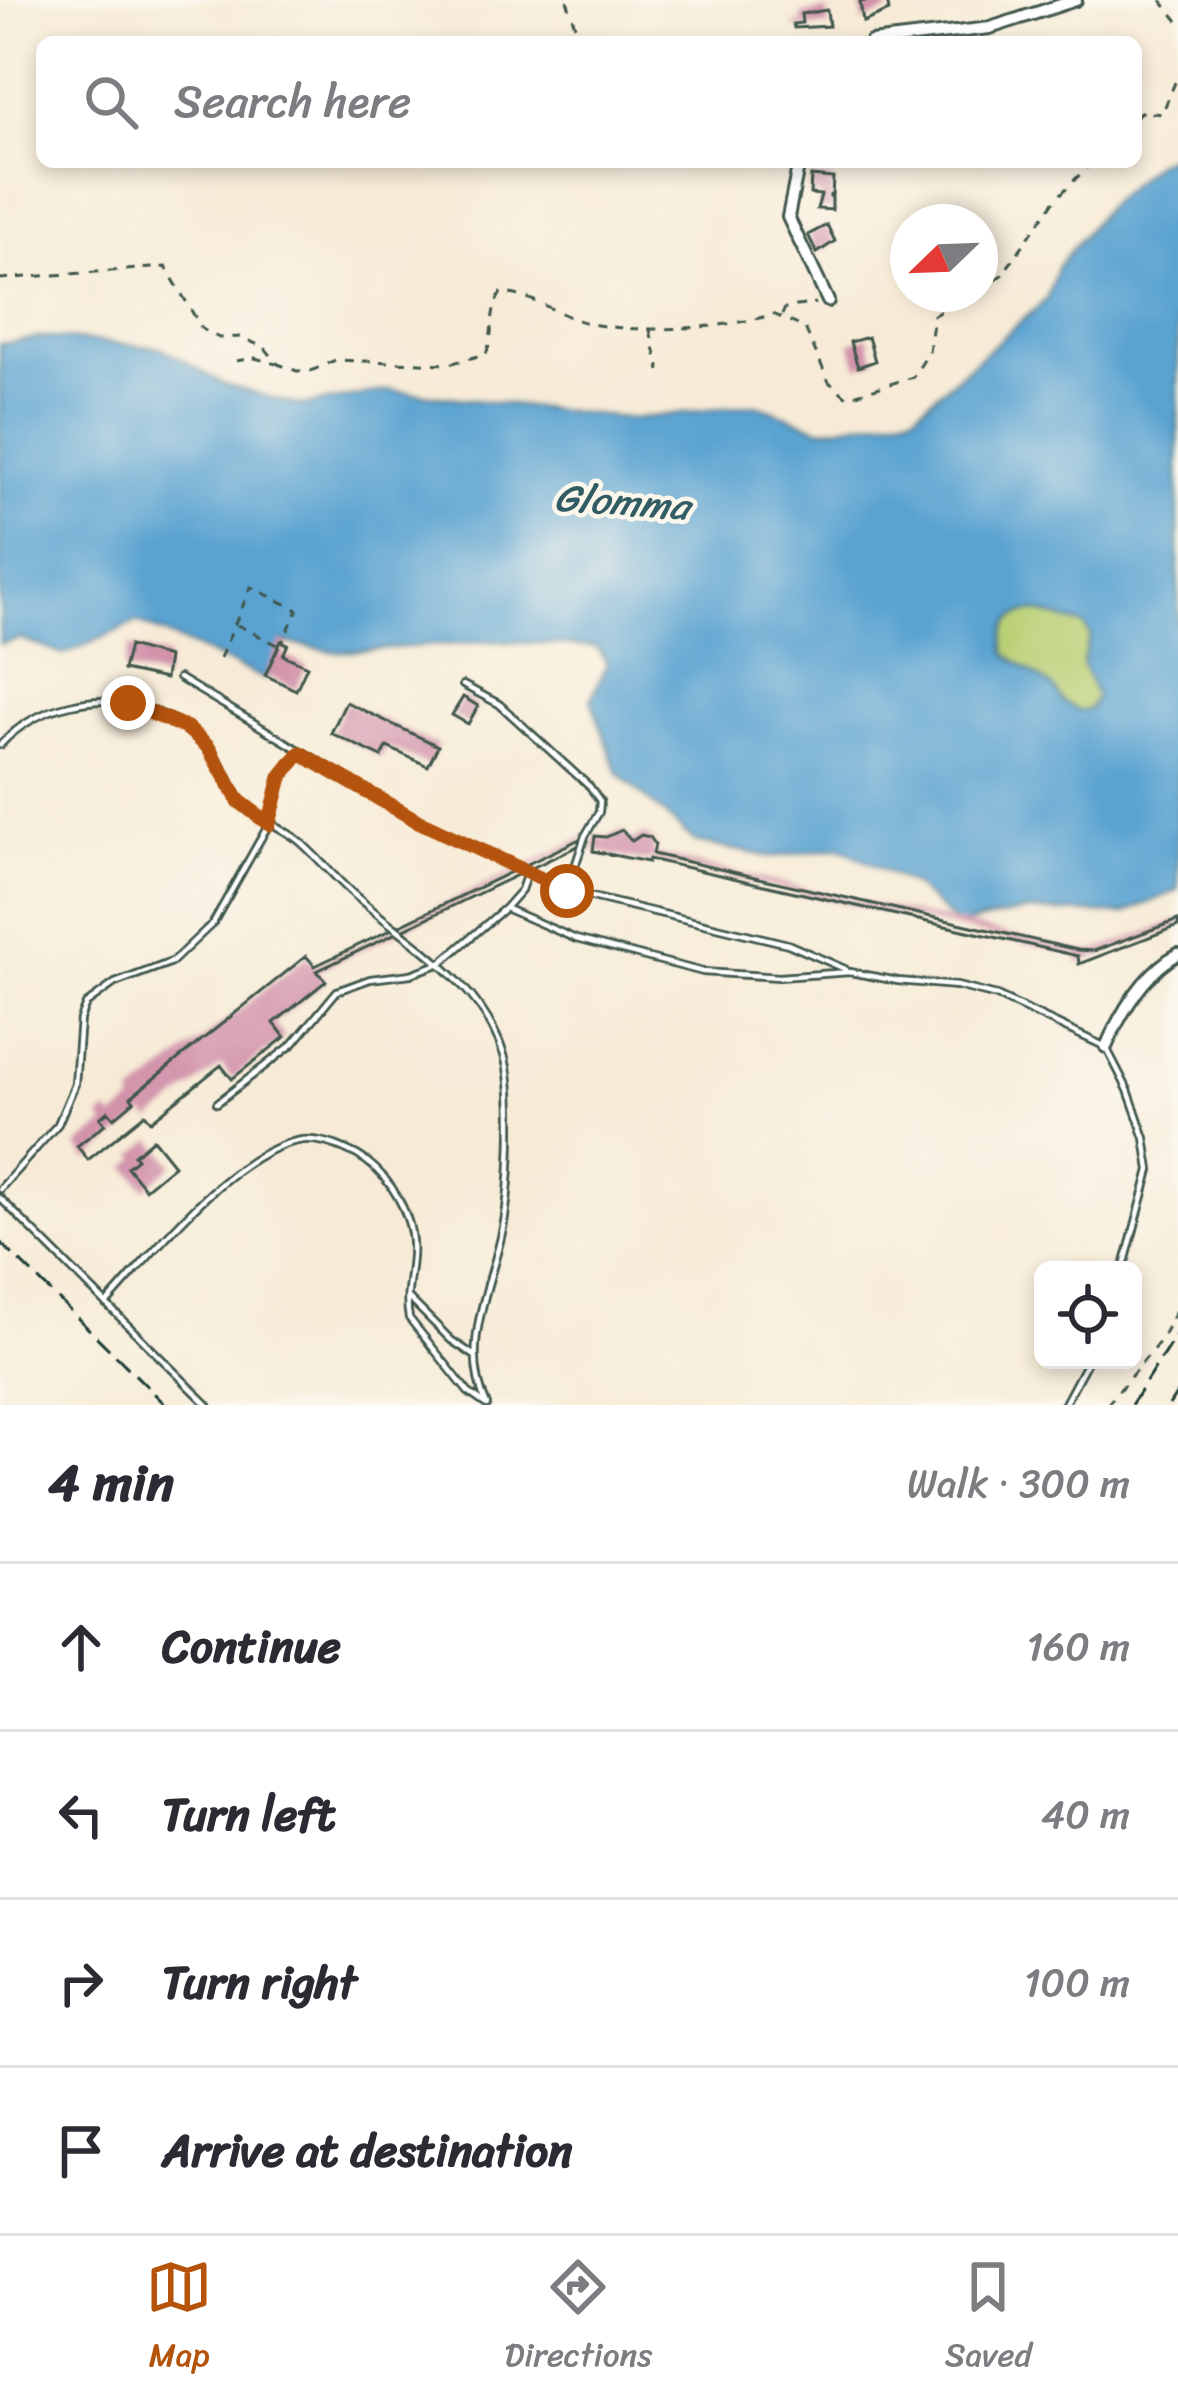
<!DOCTYPE html>
<html lang="en">
<head>
<meta charset="utf-8">
<style>
  :root { --surface:#fff; --page:#f2f2f3; --text:#2b2b33; --muted:#7c7c81; --line:#e1e1e2; --accent:#b45309 }
  body { margin:0; font-family:Sriracha,sans-serif; background:var(--page); color:var(--text) }
  .controls { position:absolute; right:36px; bottom:36px; display:grid; overflow:hidden; border-radius:18px; box-shadow:0 6px 18px #0003 }
  .controls button { width:108px; height:108px; display:grid; place-items:center; padding:0; border:0; border-bottom:3px solid var(--line); background:var(--surface); color:var(--text); font:60px sans-serif }
  .compass { position:absolute; left:890px; top:204px; width:108px; height:108px; border-radius:50%; background:var(--surface); box-shadow:0 6px 18px #0003; rotate:247deg }
  .stop { position:absolute; width:36px; height:36px; margin:-27px; border:9px solid #b45309; border-radius:50%; background:#fff }
  .stop.end { background:#b45309; border-color:#fff; box-shadow:0 3px 12px #0008 }
  .list { margin:0; padding:0; list-style:none }
  h2 { display:flex; justify-content:space-between; align-items:center; height:156px; margin:0; padding:0 48px; font-size:51px }
  h2 small { font-size:39px; font-weight:400; color:var(--muted) }
  .list li { display:grid; grid-template-columns:78px 1fr auto; gap:36px; align-items:center; box-sizing:border-box; height:168px; padding:0 48px; border-top:3px solid var(--line) }
  .list b { display:block; font-size:45px; white-space:nowrap }
  .list em { font-size:39px; font-style:normal; color:var(--muted) }
  .icon { flex:none; width:66px; height:66px; fill:none; stroke:currentColor; stroke-width:2; stroke-linecap:round; stroke-linejoin:round }
  .map { position:relative; flex:none; width:1178px; height:1405px; overflow:hidden }
  .search { position:absolute; background:var(--surface); box-shadow:0 6px 18px #0003; left:36px; right:36px; top:36px; height:132px; display:flex; align-items:center; gap:30px; box-sizing:border-box; padding:0 42px; border-radius:18px; color:var(--muted); font-size:45px }
  .sheet { height:828px; background:var(--surface) }
  nav { display:flex; justify-content:space-around; align-items:center; box-sizing:border-box; height:168px; border-top:3px solid var(--line); background:var(--surface); font-size:33px; color:var(--muted) }
  nav a { display:grid; justify-items:center; gap:6px }
  nav .on { color:var(--accent) }
  .map>svg:first-child { display:block }
</style>
</head>
<body>
<div class="map">
<svg width="1178" height="1405" viewBox="0 0 1178 1405">
  <rect width="100%" height="100%" fill="#fbf7ec"/>
  <filter id="ink" filterUnits="userSpaceOnUse"><feTurbulence type="fractalNoise" baseFrequency=".00833" numOctaves="2"/><feDisplacementMap in="SourceGraphic" scale="24" xChannelSelector="R" yChannelSelector="G"/><feConvolveMatrix kernelMatrix="1 2 1 2 8 2 1 2 1" color-interpolation-filters="sRGB"/></filter>
  <filter id="wash" filterUnits="userSpaceOnUse"><feTurbulence type="fractalNoise" baseFrequency=".004" numOctaves="4" result="noise"/><feDisplacementMap in="SourceGraphic" scale="48" xChannelSelector="R" yChannelSelector="G"/><feGaussianBlur stdDeviation="2.7" result="paint"/><feColorMatrix in="noise" values="0 0 0 0 0 0 0 0 0 0 0 0 0 0 0 0 0 1.4 0 .05"/><feComposite in="paint" operator="in"/></filter>
  <g filter="url(#wash)">
    <rect width="100%" height="100%" fill="#f7ebd7"/>
    <path fill="#bad075" stroke="#6c8654" stroke-width="3" d="M1035,611L1085,625L1091,636L1082,662L1097,697L1088,710L1078,712L1062,701L1053,687L1006,654C1001,629 1008,613 1035,611Z"/>
    <path fill="#5aa3d1" stroke="#3c7082" stroke-width="3" fill-rule="evenodd" d="M1178,153V890L1123,914L1025,911L958,926L914,886L840,848L772,857L695,842L618,773L591,700L607,663L597,647L495,641L337,652L283,642L265,679L137,622L64,655L21,639L0,644V344L43,337L162,348L225,385L301,406L389,390L634,419L755,404L822,429L884,419L915,413L1046,300L1058,266L1108,204L1157,161ZM1035,611L1084,625L1091,636L1082,662L1096,697L1089,710L1078,711L1062,701L1053,687L1006,654C1001,629 1008,613 1035,611Z"/>
    <g id="blocks">
      <path fill="#d292aa" d="M870,0H887L889,11L863,22L860,2Z
        M827,10L829,26L794,28L793,24L802,23L801,14Z
        M811,176L833,178L832,196L829,195L832,198V210L817,209L821,195L810,194Z
        M827,225L835,241L817,253L808,235Z
        M868,337L875,361L858,367L850,342Z
        M281,641L288,644L283,655L307,666L296,690L265,675Z
        M129,646L168,657L165,679L123,670Z
        M463,697L478,706L468,724L452,715Z
        M346,702L438,746L428,766L387,747L382,757L331,733Z
        M622,830L632,841L641,835L650,837L655,844L653,854L1078,950L1094,951L1178,920V926L1079,964L1078,956L649,859L648,862L593,851L595,836L606,837Z
        M586,836L588,841L317,971L326,981L274,1023L285,1037L232,1079L221,1065L151,1121L145,1114L88,1160L77,1146L105,1124L100,1118L108,1111L114,1118L134,1101L131,1097L306,956L315,966Z
        M153,1139L174,1165L145,1189L127,1167L137,1159L134,1155Z"/>
    </g>
  </g>
  <g filter="url(#ink)">
    <use href="#blocks" fill-opacity="0" stroke="#3f574c" stroke-width="3"/>
    <g fill="none" stroke-linecap="round" stroke-linejoin="round">
      <g stroke="#3f574c" stroke-width="10">
        <path id="service" d="M179,678L416,820L567,891L788,944L845,969
          M463,685L499,704L590,787L600,801L599,812L585,836L567,891
          M0,745C37,705 100,690 151,710C184,723 209,744 226,774C232,785 235,797 244,805C261,820 281,827 298,840C316,855 332,875 350,891C405,941 480,978 504,1055C516,1095 511,1195 501,1237C488,1294 460,1348 487,1405
          M527,873L521,890L505,908L576,939L703,972L779,977L850,972L898,981L957,986L997,996L1106,1047L1128,1090L1145,1138L1150,1170L1123,1270
          M217,1103L293,1044L337,991L370,979L411,974L441,963L505,908
          M0,1189L58,1124L75,1084L80,1019L86,1004L115,983L172,962L213,923L269,824L281,777L300,754
          M0,1198L208,1405
          M409,1298L451,1340L475,1356
          M106,1304C151,1255 235,1148 303,1140C318,1139 334,1144 347,1150C376,1162 397,1189 407,1218C421,1257 402,1286 409,1318L468,1392L485,1404
          M1064,1405L1088,1360"/>
      </g>
      <g stroke="#3f574c" stroke-width="16">
        <path id="minor" d="M871,42L990,28L1076,0
          M799,162L788,217L828,301
          M1106,1047C1121,1012 1144,973 1178,954"/>
      </g>
      <path stroke="#3f574c" stroke-width="3" stroke-dasharray="9 9" stroke-linecap="butt" d="M567,0L580,42
        M1161,0L1178,21
        M1136,117L1140,112L1162,114L1178,75
        M0,279L166,267L202,329L219,338L241,337L265,348L278,364L297,371H311L335,360L449,364L486,354C495,333 488,312 501,293C535,295 556,315 588,323C632,334 730,329 773,314L805,328L829,382L847,397L913,377L929,352L934,315L972,294
        M980,289L1002,275L1055,200L1092,162
        M782,315L785,308L816,303
        M650,330L660,371
        M236,361L255,358L276,364
        M237,625L280,646
        M220,658L251,587L298,610L282,642
        M1107,1405L1161,1340L1178,1306"/>
      <use href="#service" stroke="#fff" stroke-width="4.5"/>
      <use href="#minor" stroke="#fff" stroke-width="10"/>
      <path stroke="#1f3d34" stroke-width="3" stroke-dasharray="18 9" stroke-linecap="butt" d="M0,1242L166,1405
        M1131,1405L1178,1332
        M1169,1405L1178,1391"/>
    </g>
  </g>
  <g fill="none" stroke-linecap="round" stroke-linejoin="round" filter="url(#ink)">
    <path stroke="#b45309" stroke-width="15" d="M128,703L187,728L208,747L239,801L269,824L281,777L300,753L416,820L567,891"/>
  </g>
  <g text-anchor="middle" stroke-width="9" stroke-linejoin="round" paint-order="stroke">
    <g font-size="39" font-style="italic" fill="#315c63" stroke="#fbf7ec">
      <text transform="translate(622 501) rotate(4)" y="14">Glomma</text>
    </g>
  </g>
</svg>
<div class="controls">
<button><svg class="icon" aria-label="locate" viewBox="0 0 24 24"><circle cx="12" cy="12" r="6"/><path d="M12 2v4M12 18v4M2 12h4M18 12h4"/></svg></button>
</div>
<svg class="compass" viewBox="-18 -18 36 36"><path d="M0-13l5 13h-10z" fill="#e53935"/><path d="M0 13l5-13h-10z" fill="#7c7c81"/></svg>
<div class="stop" style="left:567px;top:891px"></div>
<div class="stop end" style="left:128px;top:703px"></div>
<div class="search"><svg class="icon" aria-label="search" viewBox="0 0 24 24"><circle cx="10" cy="10" r="6"/><path d="M15 15l6 6"/></svg>Search here</div>
</div>
<section class="sheet">
<h2>4 min<small>Walk · 300 m</small></h2>
<ul class="list">
<li><svg class="icon" aria-label="ahead" viewBox="0 0 24 24"><path d="M12 20V5M6 11l6-6 6 6"/></svg><div><b>Continue</b></div><em>160 m</em></li>
<li><svg class="icon" aria-label="left" viewBox="0 0 24 24"><path d="M17 20v-9H6M10 6l-5 5 5 5"/></svg><div><b>Turn left</b></div><em>40 m</em></li>
<li><svg class="icon" aria-label="right" viewBox="0 0 24 24"><path d="M7 20v-9h11M14 6l5 5-5 5"/></svg><div><b>Turn right</b></div><em>100 m</em></li>
<li><svg class="icon" aria-label="arrive" viewBox="0 0 24 24"><path d="M6 21V4h12l-3 4 3 4H6"/></svg><div><b>Arrive at destination</b></div></li>
</ul>
</section>
<nav>
<a class="on"><svg class="icon" aria-label="map" viewBox="0 0 24 24"><path d="M3 6l6-2 6 2 6-2v14l-6 2-6-2-6 2zM9 4v14M15 6v14"/></svg>Map</a>
<a><svg class="icon" aria-label="directions" viewBox="0 0 24 24"><path d="M12 3l9 9-9 9-9-9zM9 14v-3h6M13 9l2 2-2 2"/></svg>Directions</a>
<a><svg class="icon" aria-label="saved" viewBox="0 0 24 24"><path d="M7 4h10v16l-5-4-5 4z"/></svg>Saved</a>
</nav>
</body>
</html>
